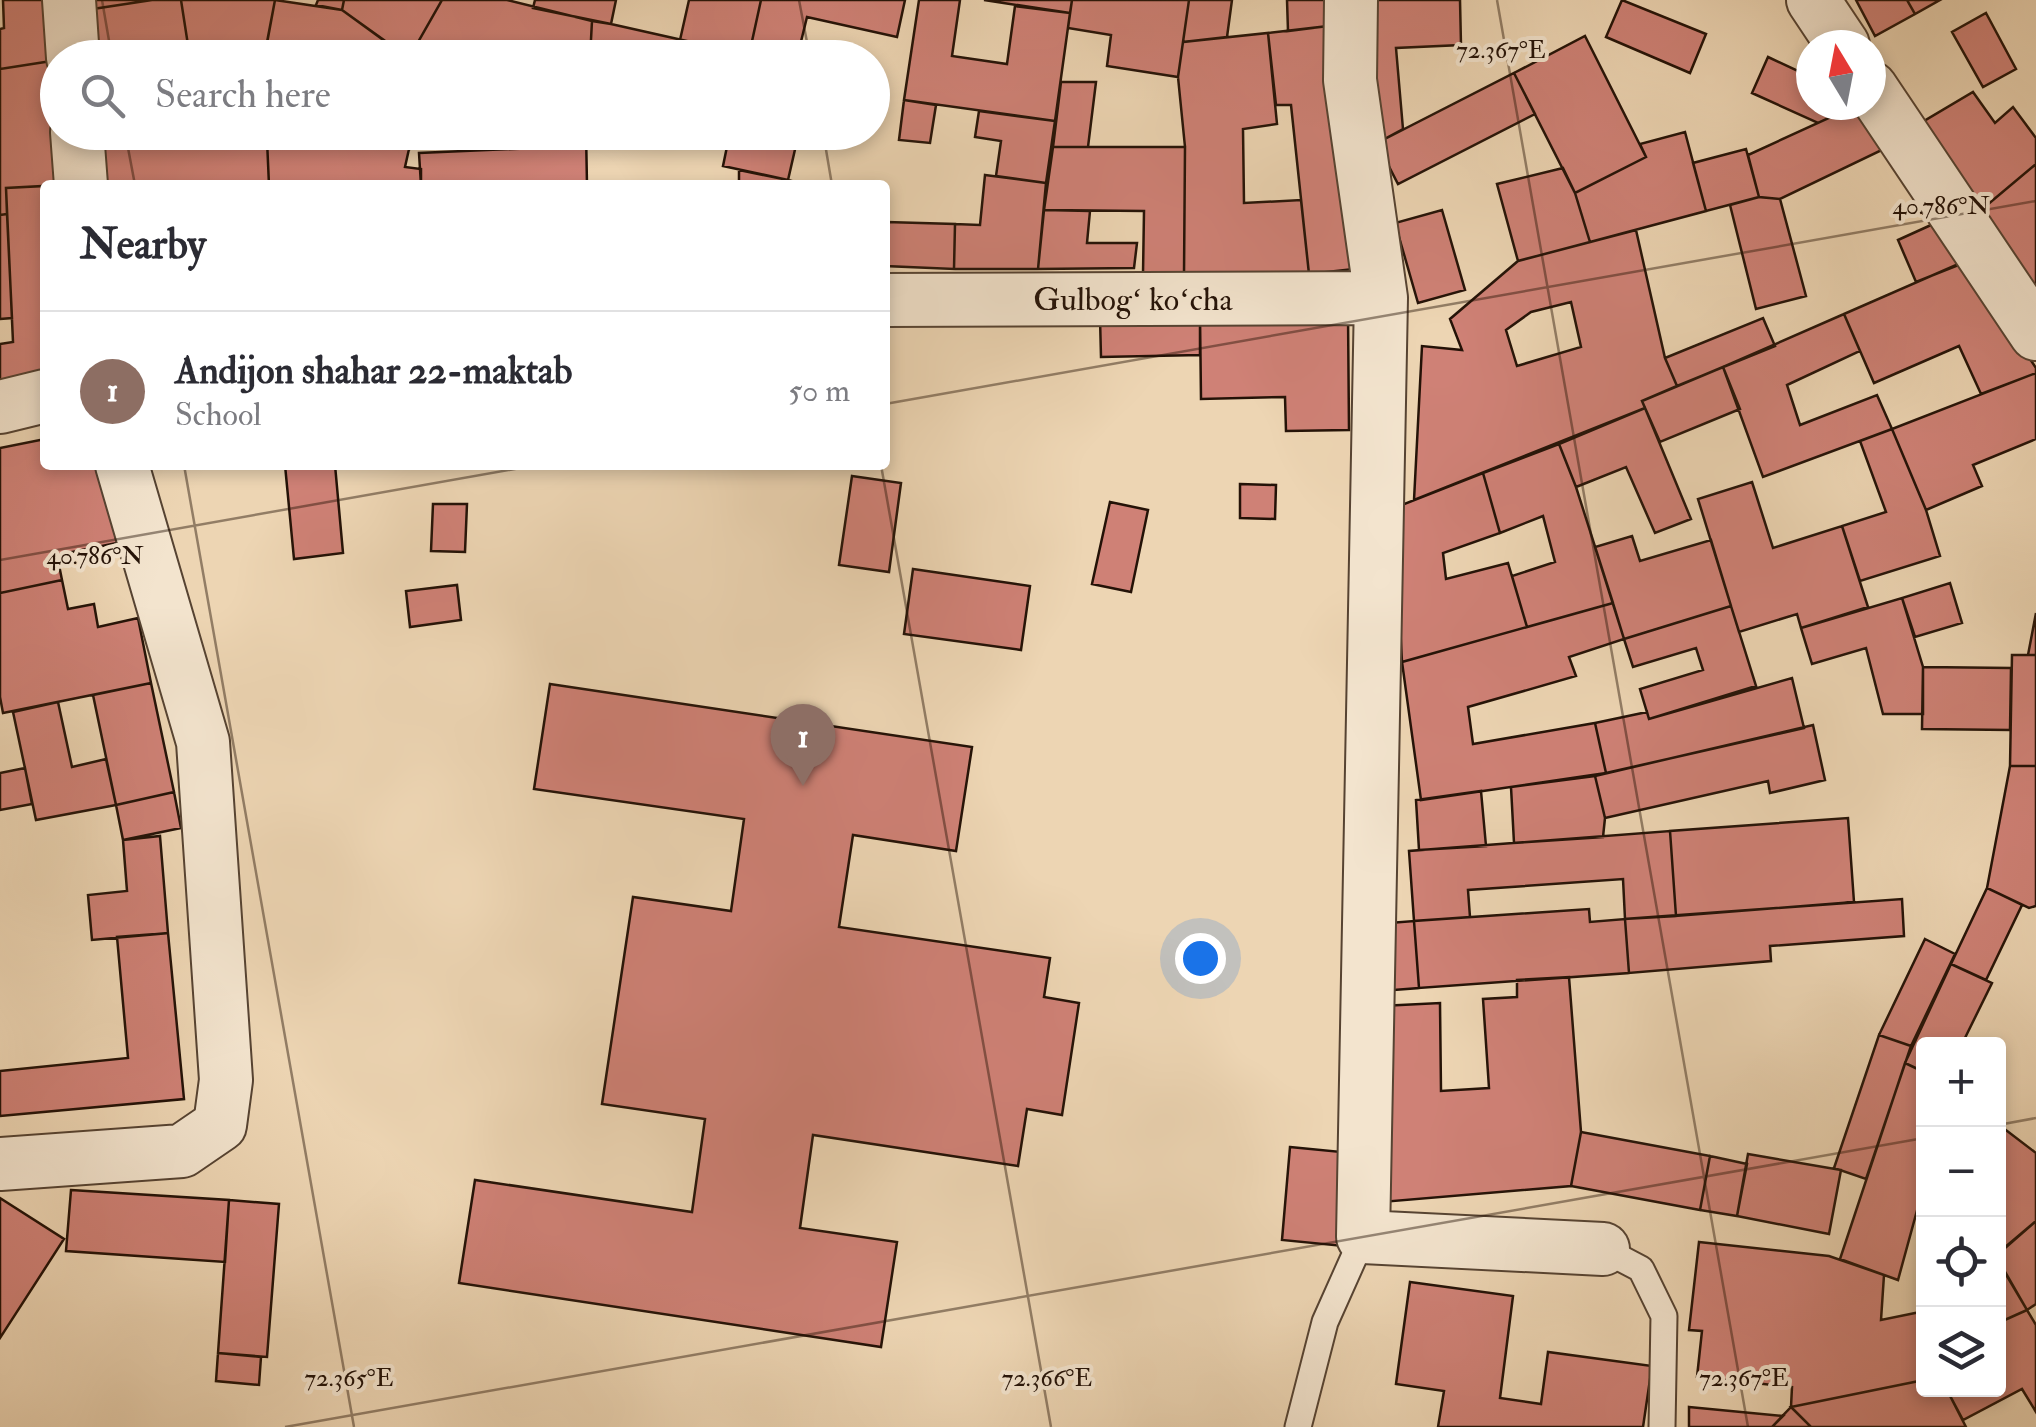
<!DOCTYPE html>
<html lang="en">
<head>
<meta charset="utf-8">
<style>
  :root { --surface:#fff; --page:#f2f2f3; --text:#2b2b33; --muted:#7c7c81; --line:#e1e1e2; --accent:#2563eb }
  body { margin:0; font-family:"IM FELL Double Pica",serif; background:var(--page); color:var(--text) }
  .controls { position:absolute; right:30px; bottom:30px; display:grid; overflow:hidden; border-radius:10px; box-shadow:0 5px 15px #0003 }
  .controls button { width:90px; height:90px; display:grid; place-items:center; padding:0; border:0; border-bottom:2px solid var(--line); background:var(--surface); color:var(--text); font:50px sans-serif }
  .compass { position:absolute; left:1796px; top:30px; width:90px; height:90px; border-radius:50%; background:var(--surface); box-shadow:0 5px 15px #0003; rotate:350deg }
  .you { position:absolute; left:1200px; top:958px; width:35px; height:35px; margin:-25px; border:8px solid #fff; border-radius:50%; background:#1a73e8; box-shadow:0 0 0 15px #1a73e833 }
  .badge { display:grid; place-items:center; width:65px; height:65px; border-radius:50%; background:var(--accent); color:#fff; font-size:32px; font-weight:700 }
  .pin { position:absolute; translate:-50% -82px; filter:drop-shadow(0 2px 5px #0008) }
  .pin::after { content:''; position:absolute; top:52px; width:35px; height:30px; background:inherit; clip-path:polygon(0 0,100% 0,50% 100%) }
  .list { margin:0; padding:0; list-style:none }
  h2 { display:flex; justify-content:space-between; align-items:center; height:130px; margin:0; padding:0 40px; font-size:42px }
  h2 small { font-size:32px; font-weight:400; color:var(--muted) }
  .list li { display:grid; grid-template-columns:65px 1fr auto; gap:30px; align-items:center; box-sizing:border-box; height:160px; padding:0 40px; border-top:2px solid var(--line) }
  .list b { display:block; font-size:38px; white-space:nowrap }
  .list p { margin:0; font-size:32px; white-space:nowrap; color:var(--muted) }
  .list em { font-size:32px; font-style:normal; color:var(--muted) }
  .icon { flex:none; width:55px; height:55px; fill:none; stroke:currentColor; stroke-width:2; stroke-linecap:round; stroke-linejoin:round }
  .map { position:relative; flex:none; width:2036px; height:1427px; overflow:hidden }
  .search { position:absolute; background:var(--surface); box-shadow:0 5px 15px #0003; left:40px; top:40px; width:850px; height:110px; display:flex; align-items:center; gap:25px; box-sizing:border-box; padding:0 35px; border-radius:55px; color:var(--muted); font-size:38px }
  .panel { position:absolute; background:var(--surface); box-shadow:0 5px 15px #0003; left:40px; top:180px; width:850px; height:290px; border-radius:10px }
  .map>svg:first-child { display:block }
</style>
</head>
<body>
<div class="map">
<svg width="2036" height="1427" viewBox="0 0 2036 1427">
  <rect width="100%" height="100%" fill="#edd5b3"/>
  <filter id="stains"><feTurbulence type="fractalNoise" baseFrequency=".002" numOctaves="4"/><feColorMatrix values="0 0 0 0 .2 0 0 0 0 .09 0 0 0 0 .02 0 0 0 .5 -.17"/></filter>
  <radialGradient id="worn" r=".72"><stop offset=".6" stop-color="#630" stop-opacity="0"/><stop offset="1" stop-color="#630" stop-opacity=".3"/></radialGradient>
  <path fill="#cf8176" stroke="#241207" stroke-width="2.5" fill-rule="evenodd" d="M3,0H56L58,60L0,69V29L4,28Z
    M85,0H152L86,10Z
    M152,0H181L190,58H87L86,10Z
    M181,0H275L264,58H190Z
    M275,0L342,10L408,58H283L265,54Z
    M318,0H344L342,10L316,5Z
    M344,0H442L409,58L342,10Z
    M442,0H507L592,21L590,58H409Z
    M535,0H616L611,24L533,8Z
    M689,0H761L749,55L680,40Z
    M761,0H905L897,37L807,17L797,58H759L749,55Z
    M919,0H960L952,56L1007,64L1015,6L1070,13L1055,121L904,100Z
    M984,0H1072L1070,13Z
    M1072,0H1189L1178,77L1107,66L1111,35L1068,28Z
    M1189,0H1232L1227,37L1183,42Z
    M1287,0H1327L1329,26L1288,31Z
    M1366,0H1460L1461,45L1396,48L1403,129L1377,143Z
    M1622,0L1706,34L1690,73L1606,37Z
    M1856,0H1907L1915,14L1875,36Z
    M1907,0H1940L1915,14Z
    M1986,13L2016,69L1983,87L1952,32Z
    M592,21L611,24L749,55L590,58Z
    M1329,26L1354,269L1309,274L1291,105H1276L1268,33Z
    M1268,33L1277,124L1243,129L1244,203L1301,200L1309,274H1184L1185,147L1178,77L1183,42Z
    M1585,36L1646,157L1575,193L1514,73Z
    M1768,57L1811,77V105H1857L1818,123L1752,93Z
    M58,60L61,185L6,188L7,214L0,215V69Z
    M1514,73L1535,114L1398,184L1377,143Z
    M1061,82H1096L1088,147H1053Z
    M1973,92L1995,123L2013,107L2036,138V164L1974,216L1914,127Z
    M904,100L936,105L930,143L899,140Z
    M1857,105L1886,148L1780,199L1759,197L1748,155Z
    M979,111L1055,121L1046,183L996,176L1001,141L975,137Z
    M90,132H221V143L90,149Z
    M344,132H409V149L343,138Z
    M535,132H586L587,185H421L419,153L535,148Z
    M730,132H799L788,180L723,166Z
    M1685,132L1706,211L1590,242L1575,193L1646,157L1640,144Z
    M343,138L409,149L405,167L421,169V185H269L267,140Z
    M267,140L269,185H92L90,149Z
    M1053,147H1185L1184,274H1143L1144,211L1044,210Z
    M1746,149L1759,197L1706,211L1693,163Z
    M2036,164V307L1974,216Z
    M1563,168L1575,193L1590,242L1518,261L1497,184Z
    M739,170L788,180L806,185H739Z
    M985,175L1046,183L1038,269H954L955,224L980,225Z
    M45,186V382L0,396V344L13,342L6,188Z
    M1759,197L1780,199L1806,296L1756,309L1730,205Z
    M1044,210L1090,211L1087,243H1137L1134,268L1038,269Z
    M1442,210L1465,290L1418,303L1395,223Z
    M7,214L12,318L0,319V215Z
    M1942,220L1961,264L1916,282L1898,240Z
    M886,222L955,224L954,269L885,266Z
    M1636,230L1665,358L1677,386L1642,401L1645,408L1414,500L1422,346L1462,350L1450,319L1518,261ZM1571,302L1581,347L1517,366L1506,330L1531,312Z
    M1965,261L2036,368V373L1981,394L1959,346L1874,383L1844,314Z
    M1348,313L1349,430L1286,431L1285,397L1201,399L1200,316Z
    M1844,314L1860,351L1787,385L1800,425L1877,395L1892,429L1763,477L1723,367Z
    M1200,316V355L1101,357L1100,318Z
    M1763,318L1775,346L1677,386L1665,358Z
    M1723,367L1740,409L1660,442L1642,401Z
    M2036,373V439L1973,465L1982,486L1926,510L1892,429Z
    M1645,408L1691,519L1655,533L1626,467L1576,487L1559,444Z
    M1892,429L1926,510L1940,556L1860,581L1842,526L1886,512L1860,441Z
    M45,439V465H101L117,543L57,555L62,580L0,593V448Z
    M1559,444L1576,487L1613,603L1527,627L1512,576L1555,562L1543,516L1500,533L1483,473Z
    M285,465H335L343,553L294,559Z
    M1483,473L1500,533L1443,553L1446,579L1508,563L1527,627L1402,662L1394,508Z
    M852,476L901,483L889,572L839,565Z
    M1752,482L1773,548L1842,526L1868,607L1801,628L1797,614L1739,632L1698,499Z
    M1240,484L1276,485L1275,519L1240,518Z
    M1110,502L1148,510L1131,592L1092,584Z
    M433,504H467L465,552L431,551Z
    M1632,536L1640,561L1711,540L1731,606L1624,639L1595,547Z
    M913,569L1030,586L1021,650L904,634Z
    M62,580L68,609L94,604L98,627L138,618L151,683L3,713L0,697V593Z
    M1950,583L1962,623L1915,637L1902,598Z
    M457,585L461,620L410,627L406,591Z
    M1902,598L1923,667V714H1883L1866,648L1812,664L1801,628Z
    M1613,603L1624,639L1569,657L1576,676L1468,707L1473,744L1595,723L1606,773L1421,800L1402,662Z
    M1731,606L1756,686L1649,719L1640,689L1703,670L1696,648L1633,667L1624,639Z
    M2036,613V655H2028Z
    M2012,655H2036V766H2010Z
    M1923,667L2011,668L2010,730L1922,729Z
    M1792,678L1804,728L1606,773L1595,723L1647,712L1649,719Z
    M151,683L174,792L116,805L93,695Z
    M550,684L972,747L956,851L853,835L839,927L1050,958L1044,997L1079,1003L1062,1115L1027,1109L1018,1166L813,1135L800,1228L897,1242L881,1347L459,1283L475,1180L692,1212L705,1119L602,1104L633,897L731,911L744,819L534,789Z
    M58,702L72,767L106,759L116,805L36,820L13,712Z
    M1813,725L1825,780L1770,793L1768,781L1605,818L1595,776Z
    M2010,766H2036V906L2029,908L1987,888Z
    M25,768L32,804L0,810V773Z
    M1595,776L1605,818L1603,837L1514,843L1511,787Z
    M1481,791L1486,846L1419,850L1416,800Z
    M174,792L181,828L123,840L116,805Z
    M1848,818L1854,902L1676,916L1670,831Z
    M1670,831L1676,916L1625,919L1623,879L1468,890L1470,917L1414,921L1409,851Z
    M160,836L168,933L92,940L88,895L127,891L123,840Z
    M1987,888L2022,905L1986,980L1951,964Z
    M1902,899L1904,936L1770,946L1771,961L1629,973L1625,919Z
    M1589,909L1590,922L1625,919L1629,973L1419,988L1414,921Z
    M1414,921L1419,988L1381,991L1377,924Z
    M168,933L184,1099L0,1116V1071L128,1058L117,937Z
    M1925,939L1955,954L1911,1046L1879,1035Z
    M1951,964L1992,983L1962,1044H1924V1072L1905,1063Z
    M1569,977L1581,1132L1571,1186L1382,1202L1381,1006L1440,1003L1441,1091L1489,1088L1483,999L1517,997V980Z
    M1879,1035L1911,1046L1866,1179L1834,1168Z
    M1905,1063L1924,1072V1185L1898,1280L1840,1259Z
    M1998,1124L2036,1153V1221L2005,1248L1998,1242Z
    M1581,1132L1710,1156L1700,1210L1571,1186Z
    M1290,1147L1352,1153L1343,1246L1282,1240Z
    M1748,1154L1841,1170L1829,1234L1737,1216Z
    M1710,1156L1747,1164L1737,1216L1700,1210Z
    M71,1190L229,1200L225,1262L66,1251Z
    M0,1198L64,1239L0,1338Z
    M229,1200L279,1204L267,1357L218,1353Z
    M2036,1221V1304L2027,1310L1998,1261V1253Z
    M1699,1242L1829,1256L1884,1275L1881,1320L1920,1312L1924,1332V1380L1791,1407L1792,1387L1697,1377L1702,1331L1689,1330Z
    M2000,1263L2027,1310L1998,1323V1264Z
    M1410,1282L1513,1296L1500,1398L1541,1404L1548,1352L1652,1366L1643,1427H1438L1444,1391L1396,1384Z
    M2027,1310L2036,1325V1412L2022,1389L1963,1420L1947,1390H1998V1323Z
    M218,1353L261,1357L259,1385L216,1381Z
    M1924,1380V1390H1947L1966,1427H1811L1791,1407Z
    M1689,1407L1783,1416L1772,1427H1689Z
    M1791,1407L1811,1427H1772Z"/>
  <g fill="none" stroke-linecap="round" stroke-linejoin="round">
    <g stroke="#564332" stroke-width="29">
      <path id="service" d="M1603,1249L1641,1269L1664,1316L1662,1427
        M1298,1427L1325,1322L1363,1237"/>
    </g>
    <g stroke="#564332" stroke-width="56">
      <path id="minor" d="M69,0L73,58
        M1351,0L1350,80L1381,298L1363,1237L1603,1249
        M1813,0L1843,45
        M1871,88L2036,334
        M77,132L81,185
        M885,300L1381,298
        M0,407L45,396
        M0,1164L182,1151L220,1125L226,1080L203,742L122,465"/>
    </g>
    <use href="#service" stroke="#f3e4ce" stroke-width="25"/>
    <use href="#minor" stroke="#f3e4ce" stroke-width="52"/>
  </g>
  <path fill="none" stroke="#241207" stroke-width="2.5" stroke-opacity="0.45" d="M102,0L112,58M799,0L810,58M1497,0L1748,1427M125,132L135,185M823,132L832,185M885,404L2036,201M184,465L354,1427M881,465L1051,1427M0,560L537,465M1998,1125L2036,1118M285,1427L1924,1138"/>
  <g text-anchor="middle" stroke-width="8" stroke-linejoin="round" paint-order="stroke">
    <g font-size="32" fill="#241207" stroke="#f3e4ce">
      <text x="1133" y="310">Gulbogʻ koʻcha</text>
    </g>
  </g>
  <g font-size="25" text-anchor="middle" fill="#241207" stroke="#f3e4ce" stroke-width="8" stroke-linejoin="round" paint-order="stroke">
    <text x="1501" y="58">72.367°E</text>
    <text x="1941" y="214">40.786°N</text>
    <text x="95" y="564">40.786°N</text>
    <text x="349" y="1386">72.365°E</text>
    <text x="1047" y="1386">72.366°E</text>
    <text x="1744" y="1386">72.367°E</text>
  </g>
  <rect width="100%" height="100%" filter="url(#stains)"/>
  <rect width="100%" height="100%" fill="url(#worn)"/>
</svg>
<div class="controls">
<button>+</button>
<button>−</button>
<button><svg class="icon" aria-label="locate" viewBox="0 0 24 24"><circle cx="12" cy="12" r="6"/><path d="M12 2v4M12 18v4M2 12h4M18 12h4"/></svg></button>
<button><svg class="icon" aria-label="layers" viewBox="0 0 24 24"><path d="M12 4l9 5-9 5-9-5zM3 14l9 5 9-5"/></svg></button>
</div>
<svg class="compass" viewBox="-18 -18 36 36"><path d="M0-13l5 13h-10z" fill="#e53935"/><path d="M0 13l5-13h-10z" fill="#7c7c81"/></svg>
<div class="you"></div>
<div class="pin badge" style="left:803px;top:786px;background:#8d6e63">1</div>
<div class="search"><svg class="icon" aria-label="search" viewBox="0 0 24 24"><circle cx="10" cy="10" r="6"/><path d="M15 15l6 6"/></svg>Search here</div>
<section class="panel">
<h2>Nearby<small></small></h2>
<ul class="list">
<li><span class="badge" style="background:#8d6e63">1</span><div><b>Andijon shahar 22-maktab</b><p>School</p></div><em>50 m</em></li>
</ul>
</section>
</div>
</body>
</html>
